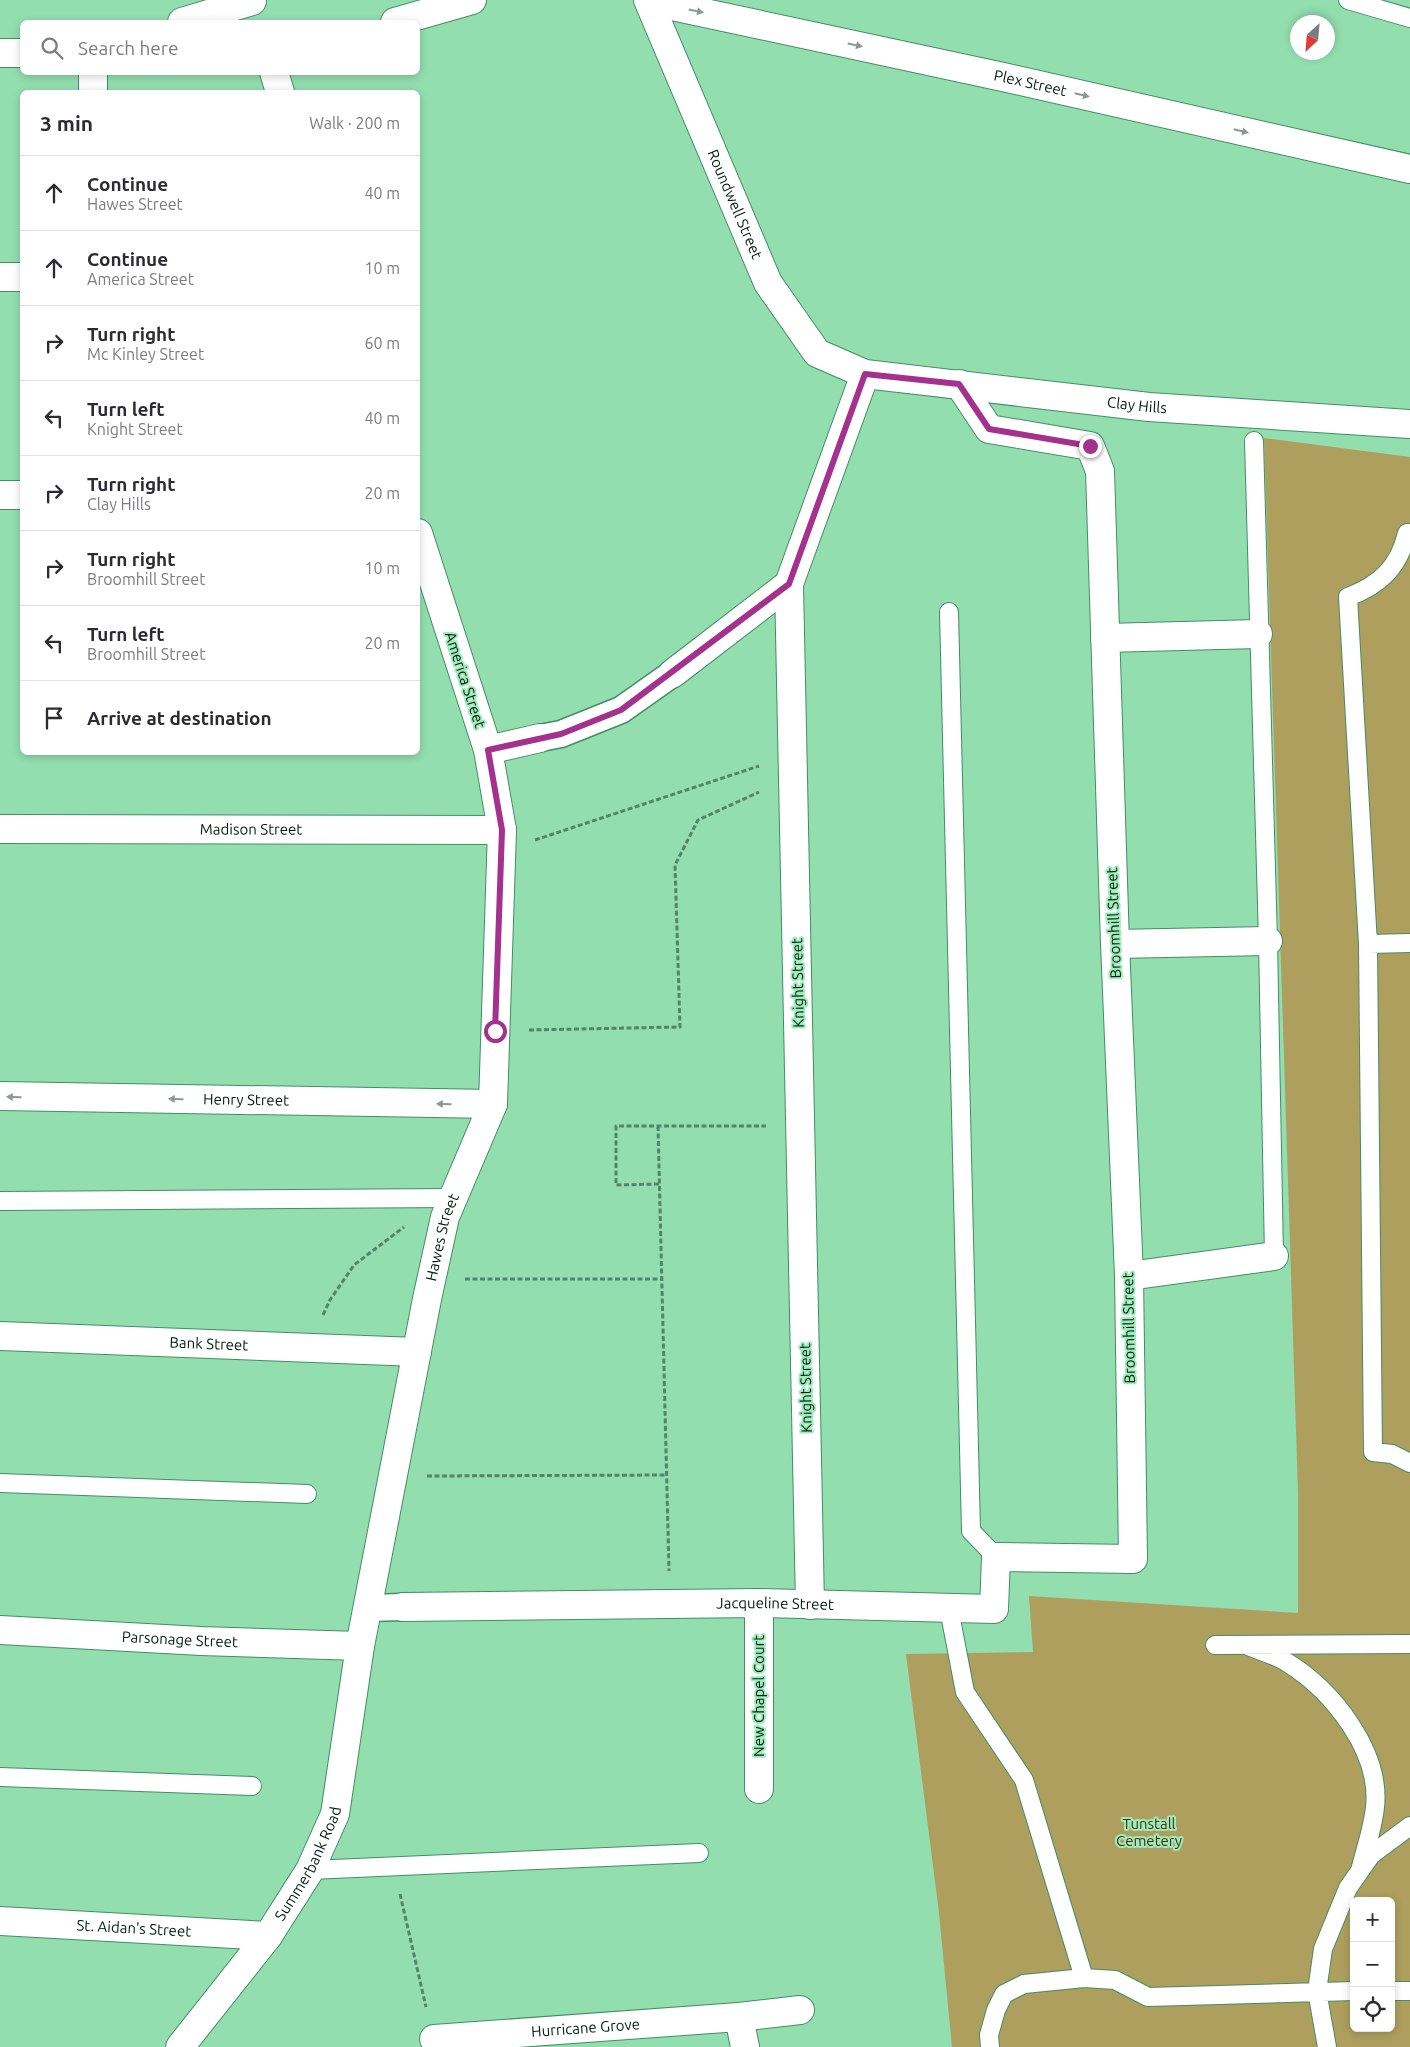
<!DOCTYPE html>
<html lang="en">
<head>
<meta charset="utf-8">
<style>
  :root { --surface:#fff; --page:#f2f2f3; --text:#2b2b33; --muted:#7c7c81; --line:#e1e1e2 }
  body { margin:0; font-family:Ubuntu,sans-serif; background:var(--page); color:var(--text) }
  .controls { position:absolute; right:15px; bottom:15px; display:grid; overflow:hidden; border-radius:8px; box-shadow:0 2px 8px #0003 }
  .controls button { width:45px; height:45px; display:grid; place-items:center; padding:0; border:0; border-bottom:1px solid var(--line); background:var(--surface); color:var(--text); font:25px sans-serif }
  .compass { position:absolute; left:1290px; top:15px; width:45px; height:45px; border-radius:50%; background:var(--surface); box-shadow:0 2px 8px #0003; rotate:206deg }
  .stop { position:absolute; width:15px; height:15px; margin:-11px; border:4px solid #a3318d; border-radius:50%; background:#fff }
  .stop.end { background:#a3318d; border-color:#fff; box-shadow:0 1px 5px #0008 }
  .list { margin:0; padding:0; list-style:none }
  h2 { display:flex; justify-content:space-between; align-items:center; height:65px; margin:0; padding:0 20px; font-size:21px }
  h2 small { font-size:16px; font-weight:400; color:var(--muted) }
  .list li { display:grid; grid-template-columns:32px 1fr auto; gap:15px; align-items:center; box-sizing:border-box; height:75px; padding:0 20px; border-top:1px solid var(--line) }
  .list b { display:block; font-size:19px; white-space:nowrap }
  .list p { margin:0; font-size:16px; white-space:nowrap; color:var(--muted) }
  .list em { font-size:16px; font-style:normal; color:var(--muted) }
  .icon { flex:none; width:28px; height:28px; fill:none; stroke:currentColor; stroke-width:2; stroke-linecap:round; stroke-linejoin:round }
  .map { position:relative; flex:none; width:1410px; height:2047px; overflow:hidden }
  .search { position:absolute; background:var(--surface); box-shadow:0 2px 8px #0003; left:20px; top:20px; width:400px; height:55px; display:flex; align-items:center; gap:12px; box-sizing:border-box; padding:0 18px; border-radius:8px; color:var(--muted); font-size:19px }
  .panel { position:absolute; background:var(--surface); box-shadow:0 2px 8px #0003; left:20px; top:90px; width:400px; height:665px; border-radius:8px }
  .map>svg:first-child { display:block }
</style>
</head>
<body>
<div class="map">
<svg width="1410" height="2047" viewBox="0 0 1410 2047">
  <rect width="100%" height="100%" fill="#92deaf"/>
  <path fill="#ae9f5f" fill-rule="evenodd" d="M1264,438L1410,457V2047H952L939,1913L906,1654L1033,1652L1029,1596L1298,1613V1492ZM1354,1901H1391V2028H1354Z"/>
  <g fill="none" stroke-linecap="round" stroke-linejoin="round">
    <g stroke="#438e63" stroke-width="20">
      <path id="service" d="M1348,0L1410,18
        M1254,441L1268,941L1274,1256
        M1410,533H1407C1399,567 1380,585 1348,597L1368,944L1373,1452L1392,1454L1410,1463
        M949,612L971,1531L996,1557
        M1368,944L1410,943
        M0,1201L452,1198
        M0,1483L307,1494
        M949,1609L965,1692L1024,1780L1084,1978
        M1215,1645L1410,1644
        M1246,1645C1259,1651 1276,1655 1288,1663C1333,1691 1381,1752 1375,1807C1373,1828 1365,1850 1360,1871
        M0,1777L252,1786
        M310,1870L699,1853
        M1391,1991H1410
        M990,2047L989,2035L996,2010L1004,1994L1024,1984L1084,1978L1115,1980L1148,1997L1354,1991
        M1327,2047L1317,1991L1323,1949L1348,1888L1371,1855L1410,1826"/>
    </g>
    <g stroke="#438e63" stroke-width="29">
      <path id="pedestrian" d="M540,738L561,734L621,710L672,674
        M368,1608L403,1607"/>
    </g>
    <g stroke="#438e63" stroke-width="30">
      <g id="minor">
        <path id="s1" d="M648,0L768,283L817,353L865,374L1149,407L1410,424"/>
        <path id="s2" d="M649,1L1003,77L1410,169"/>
        <path d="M182,22L252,1"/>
        <path d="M395,22L472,0"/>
        <path d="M0,53H22"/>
        <path d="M274,72L280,92"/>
        <path d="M93,92V72"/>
        <path d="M0,277H22"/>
        <path d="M0,495H22"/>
        <path d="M1105,638L1258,634"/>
        <path d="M672,674L789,584"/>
        <path d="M488,750L540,738"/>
        <path id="s3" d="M0,829L502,830"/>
        <path d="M1115,944L1268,941"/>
        <path id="s4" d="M0,1096L493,1104"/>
        <path d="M1129,1276L1274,1256"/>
        <path id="s5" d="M0,1336L417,1352"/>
        <path d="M759,1603V1789"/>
        <path d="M810,1605L789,584L865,374"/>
        <path id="s6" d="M403,1607L759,1603L994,1609L996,1557L1133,1559L1129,1276L1115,944L1100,471L1090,446L989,429L959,384"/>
        <path id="s7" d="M0,1630L201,1641L360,1646"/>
        <path id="s8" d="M0,1921L268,1936"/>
        <path d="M739,2017L745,2047"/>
        <path id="s9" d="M434,2039L739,2017L800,2010"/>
        <path id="s10" d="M180,2047L268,1936L310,1870L335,1814L360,1646L427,1299L445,1217L493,1104L502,830L488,750L418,533"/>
      </g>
    </g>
    <path stroke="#508766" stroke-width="3" stroke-dasharray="5 2.5" stroke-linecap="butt" d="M535,840L759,766
      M529,1030L680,1027L675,865L698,820L759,792
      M658,1126L669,1571
      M659,1184L616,1185V1126H766
      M465,1279H662
      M323,1315L330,1300L354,1265L404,1227
      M427,1476L667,1475
      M400,1894L426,2007"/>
    <use href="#service" stroke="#fff" stroke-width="18"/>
    <use href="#pedestrian" stroke="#fff" stroke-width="26"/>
    <use href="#minor" stroke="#fff" stroke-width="28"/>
  </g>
  <defs><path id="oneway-solid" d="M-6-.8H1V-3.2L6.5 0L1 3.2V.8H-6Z" transform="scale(1.25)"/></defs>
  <g fill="#8c9992">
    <use href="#oneway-solid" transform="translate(696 11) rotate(12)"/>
    <use href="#oneway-solid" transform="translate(855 45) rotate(12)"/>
    <use href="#oneway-solid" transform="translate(1082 95) rotate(13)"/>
    <use href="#oneway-solid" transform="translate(1241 131) rotate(13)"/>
    <use href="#oneway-solid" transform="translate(14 1097) rotate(-179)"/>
    <use href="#oneway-solid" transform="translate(176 1099) rotate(-179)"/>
    <use href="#oneway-solid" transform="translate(444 1104) rotate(-179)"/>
  </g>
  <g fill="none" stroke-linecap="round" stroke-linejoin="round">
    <path stroke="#a3318d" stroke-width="6" d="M495,1031L502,830L488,750L561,734L621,710L789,584L865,374L959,384L989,429L1090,446"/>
  </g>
  <g text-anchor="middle" stroke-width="4" stroke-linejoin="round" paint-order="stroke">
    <g font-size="15" fill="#001d0d" stroke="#9febbc">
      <text dy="5" stroke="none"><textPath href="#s2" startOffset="390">Plex Street</textPath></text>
      <text dy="5" stroke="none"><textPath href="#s1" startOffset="222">Roundwell Street</textPath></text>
      <text dy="5" stroke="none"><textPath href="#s1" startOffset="719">Clay Hills</textPath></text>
      <text transform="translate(465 680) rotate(72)" y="5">America Street</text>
      <text dy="5" stroke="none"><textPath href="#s3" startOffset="251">Madison Street</textPath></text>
      <text transform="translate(1114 923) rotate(-92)" y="5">Broomhill Street</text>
      <text transform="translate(798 983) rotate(-91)" y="5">Knight Street</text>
      <text dy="5" stroke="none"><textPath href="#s4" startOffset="246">Henry Street</textPath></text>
      <text dy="5" stroke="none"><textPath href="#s10" startOffset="868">Hawes Street</textPath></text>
      <text transform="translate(1129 1328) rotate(-91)" y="5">Broomhill Street</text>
      <text dy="5" stroke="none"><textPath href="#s5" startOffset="209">Bank Street</textPath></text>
      <text transform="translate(806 1388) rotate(-91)" y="5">Knight Street</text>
      <text dy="5" stroke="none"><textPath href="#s6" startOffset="372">Jacqueline Street</textPath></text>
      <text dy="5" stroke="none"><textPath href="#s7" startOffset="180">Parsonage Street</textPath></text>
      <text transform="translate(759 1696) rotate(-90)" y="5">New Chapel Court</text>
      <text dy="5" stroke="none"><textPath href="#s10" startOffset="225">Summerbank Road</textPath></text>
      <text dy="5" stroke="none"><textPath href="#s8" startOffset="134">St. Aidan's Street</textPath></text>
      <text dy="5" stroke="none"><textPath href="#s9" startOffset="152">Hurricane Grove</textPath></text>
    </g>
    <g font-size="15" fill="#3b320e" stroke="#9febbc">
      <text x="1149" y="1829">Tunstall<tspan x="1149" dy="17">Cemetery</tspan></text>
    </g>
  </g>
</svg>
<div class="controls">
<button>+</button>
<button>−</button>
<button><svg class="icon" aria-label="locate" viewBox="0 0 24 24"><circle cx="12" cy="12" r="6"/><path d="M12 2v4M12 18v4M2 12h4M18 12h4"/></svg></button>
</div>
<svg class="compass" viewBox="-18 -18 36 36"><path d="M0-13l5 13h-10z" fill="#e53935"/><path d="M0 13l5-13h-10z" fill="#7c7c81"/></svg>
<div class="stop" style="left:495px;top:1031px"></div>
<div class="stop end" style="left:1090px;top:446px"></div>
<div class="search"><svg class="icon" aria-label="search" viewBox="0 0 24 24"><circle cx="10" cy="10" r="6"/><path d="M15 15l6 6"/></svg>Search here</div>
<section class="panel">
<h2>3 min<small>Walk · 200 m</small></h2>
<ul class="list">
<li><svg class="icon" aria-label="ahead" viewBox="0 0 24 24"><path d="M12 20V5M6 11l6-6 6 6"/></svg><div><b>Continue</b><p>Hawes Street</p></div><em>40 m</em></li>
<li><svg class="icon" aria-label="ahead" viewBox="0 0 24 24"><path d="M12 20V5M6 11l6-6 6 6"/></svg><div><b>Continue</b><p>America Street</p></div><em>10 m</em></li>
<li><svg class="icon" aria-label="right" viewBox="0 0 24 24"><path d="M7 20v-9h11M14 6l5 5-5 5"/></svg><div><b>Turn right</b><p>Mc Kinley Street</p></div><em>60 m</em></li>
<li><svg class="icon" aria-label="left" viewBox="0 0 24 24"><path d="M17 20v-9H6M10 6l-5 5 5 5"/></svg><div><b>Turn left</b><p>Knight Street</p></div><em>40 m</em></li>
<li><svg class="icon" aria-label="right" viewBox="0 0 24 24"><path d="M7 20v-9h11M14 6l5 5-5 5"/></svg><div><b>Turn right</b><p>Clay Hills</p></div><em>20 m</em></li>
<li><svg class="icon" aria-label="right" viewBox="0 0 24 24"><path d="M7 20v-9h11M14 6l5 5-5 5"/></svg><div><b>Turn right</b><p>Broomhill Street</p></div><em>10 m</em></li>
<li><svg class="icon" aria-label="left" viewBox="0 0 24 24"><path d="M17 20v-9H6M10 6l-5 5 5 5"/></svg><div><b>Turn left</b><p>Broomhill Street</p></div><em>20 m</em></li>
<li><svg class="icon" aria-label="arrive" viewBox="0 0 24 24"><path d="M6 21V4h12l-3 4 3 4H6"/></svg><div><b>Arrive at destination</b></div></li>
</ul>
</section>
</div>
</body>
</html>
